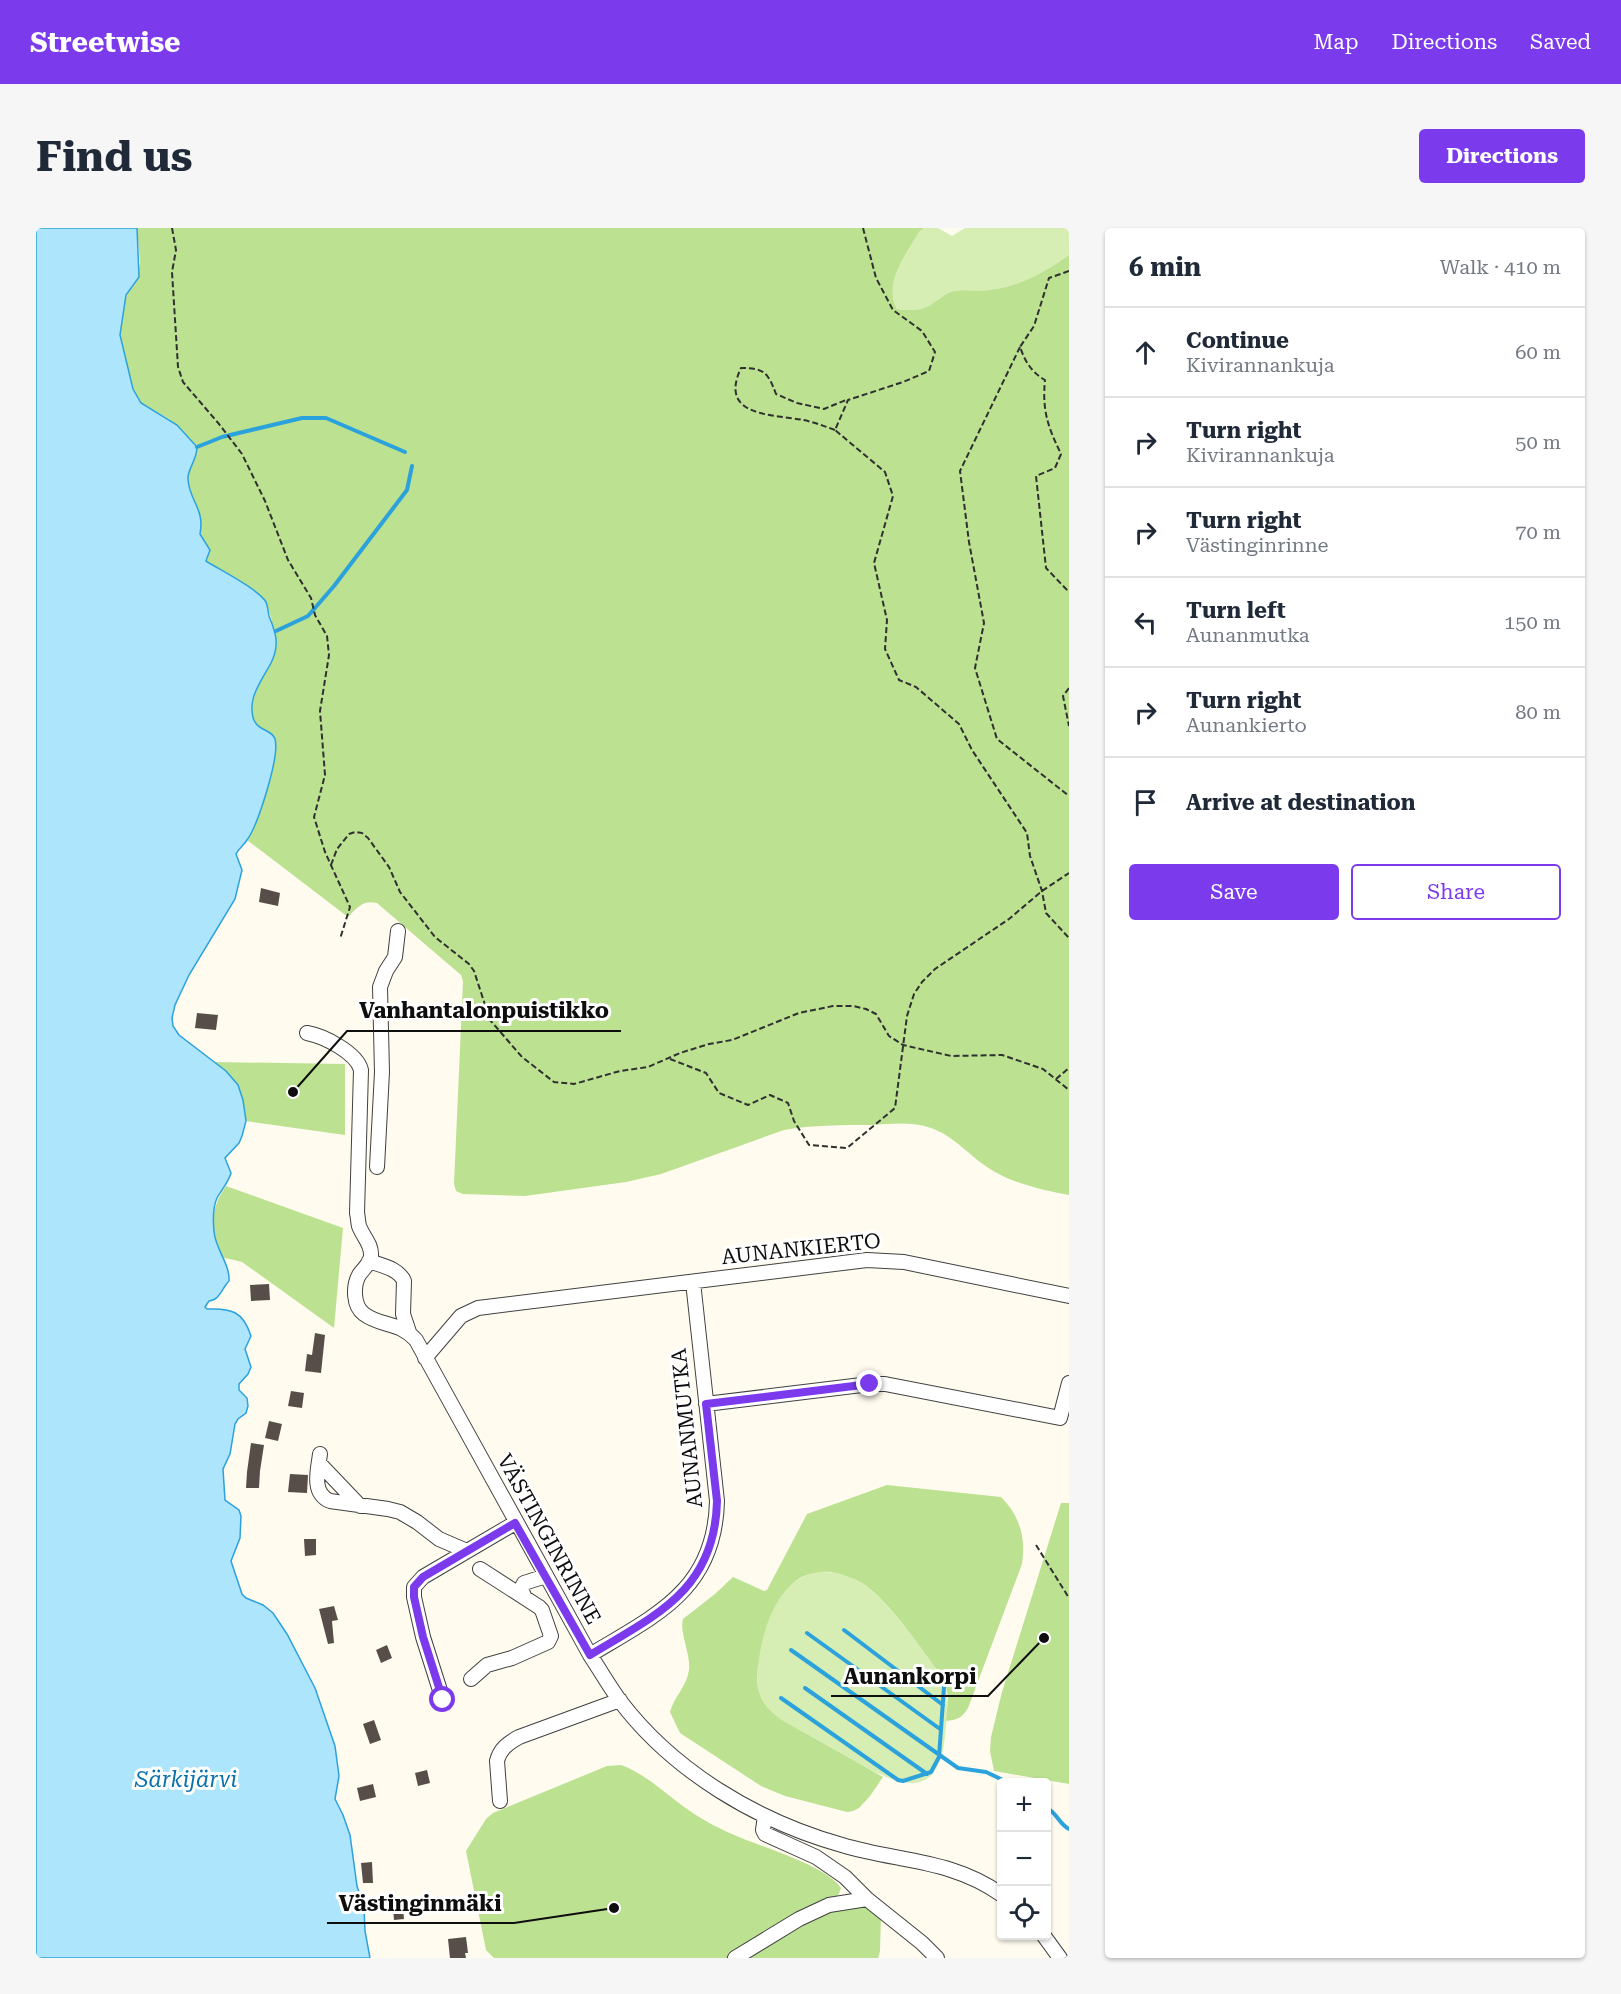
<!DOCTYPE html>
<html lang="en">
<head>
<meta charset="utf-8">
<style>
  :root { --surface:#fff; --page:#f6f6f7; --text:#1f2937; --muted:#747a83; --line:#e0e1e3; --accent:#7c3aed }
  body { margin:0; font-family:"Roboto Serif",serif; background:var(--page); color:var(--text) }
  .controls { position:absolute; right:18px; bottom:18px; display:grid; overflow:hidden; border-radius:6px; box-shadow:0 2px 4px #0004 }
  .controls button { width:54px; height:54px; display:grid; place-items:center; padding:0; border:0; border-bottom:2px solid var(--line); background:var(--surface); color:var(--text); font:30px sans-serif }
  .stop { position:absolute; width:18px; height:18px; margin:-14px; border:4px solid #7c3aed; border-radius:50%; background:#fff }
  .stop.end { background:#7c3aed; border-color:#fff; box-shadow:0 2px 6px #0008 }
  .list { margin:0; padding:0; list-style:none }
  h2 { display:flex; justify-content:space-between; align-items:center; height:78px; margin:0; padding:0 24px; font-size:26px }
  h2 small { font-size:20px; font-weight:400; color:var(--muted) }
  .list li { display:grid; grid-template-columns:39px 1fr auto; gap:18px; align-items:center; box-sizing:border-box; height:90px; padding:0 24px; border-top:2px solid var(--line) }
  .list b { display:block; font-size:22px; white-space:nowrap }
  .list p { margin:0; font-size:20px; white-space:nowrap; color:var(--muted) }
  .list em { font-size:20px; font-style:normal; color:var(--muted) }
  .actions { display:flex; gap:12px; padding:18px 24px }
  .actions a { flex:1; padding:14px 0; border:2px solid var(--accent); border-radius:6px; text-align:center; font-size:21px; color:var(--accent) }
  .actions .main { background:var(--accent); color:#fff }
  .icon { flex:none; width:33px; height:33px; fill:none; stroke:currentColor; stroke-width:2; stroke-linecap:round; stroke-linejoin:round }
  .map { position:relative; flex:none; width:1033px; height:1730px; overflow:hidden; border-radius:6px }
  header { display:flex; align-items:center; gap:36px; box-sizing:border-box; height:84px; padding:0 30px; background:var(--accent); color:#fff }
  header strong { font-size:28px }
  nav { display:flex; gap:33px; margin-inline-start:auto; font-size:21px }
  .intro { display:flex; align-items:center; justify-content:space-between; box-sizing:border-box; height:144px; padding:0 36px }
  h1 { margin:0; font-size:42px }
  .button { padding:15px 27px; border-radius:6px; background:var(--accent); color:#fff; font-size:21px; font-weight:700 }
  main { display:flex; gap:36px; padding:0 36px }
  aside { flex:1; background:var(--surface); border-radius:6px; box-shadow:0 2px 4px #0004 }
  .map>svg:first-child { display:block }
</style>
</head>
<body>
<header>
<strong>Streetwise</strong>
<nav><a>Map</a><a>Directions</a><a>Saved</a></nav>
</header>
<div class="intro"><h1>Find us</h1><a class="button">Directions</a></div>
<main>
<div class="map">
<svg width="1033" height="1730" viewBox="0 0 1033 1730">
  <rect width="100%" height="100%" fill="#fffbee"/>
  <path fill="#d6eeb3" d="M888,0H902L916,8L929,0H1033V27C1010,44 982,59 953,62C940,64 925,60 912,65C908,67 904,71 900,73C888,83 877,83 861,81C847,53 870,27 883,4Z
    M778,1344C790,1344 803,1344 815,1349C849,1364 886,1423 909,1453C912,1472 911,1489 909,1508C902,1582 853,1552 811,1529C790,1517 768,1504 746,1492C738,1486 729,1479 725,1469C714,1444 729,1389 744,1367C753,1355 765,1350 778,1344Z"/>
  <path fill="#bbe191" d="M101,0H888L883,4C870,27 847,54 861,81C877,83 888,83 900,73C904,71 908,67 912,65C925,60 940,64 953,62C982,59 1010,44 1033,27V967C1006,962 974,955 951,939C932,926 916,907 895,900C876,893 854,896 835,897C806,897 777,897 748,902L625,946L590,954L489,968L427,966L420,963L418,956L427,753L425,747L341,675C327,672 322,679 312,689L211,612C224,586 244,536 237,508L221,498L217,492L215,478L221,462L236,393L231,377L228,372L208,355L171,333L174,322L164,306C169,281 153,273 152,251C151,242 161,232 161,219L133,191L104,174L97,161L84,107L88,75L93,61L99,56L104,35Z
    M178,834L309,836V907L210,893L207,872Z
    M190,958L307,1000L298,1100L206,1034L185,1029C175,1002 173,982 190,958Z
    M851,1257L965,1269C984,1288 990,1310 986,1336L932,1480C926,1490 921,1492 910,1493L912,1470L909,1453C888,1425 854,1373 826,1355C818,1350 809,1347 800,1345C752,1335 731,1385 724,1424C722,1438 718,1454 725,1469C729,1479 738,1486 746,1492L847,1549L834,1568L823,1580L817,1583L811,1584L749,1568L725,1558L644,1505L634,1484C638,1469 651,1458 653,1442C655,1426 643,1404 647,1391L679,1366L697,1349L728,1363L731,1362L771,1286Z
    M1025,1275H1033V1556L958,1543L954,1523L955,1509L966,1464Z
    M585,1537C612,1547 630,1567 654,1583C668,1593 686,1602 703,1609C729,1620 790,1638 805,1660L802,1668L697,1730H458L450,1722L430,1623L450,1591L457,1585L571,1538Z
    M806,1678L831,1679L845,1688L844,1723L842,1730H711L763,1695Z"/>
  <path fill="#ade5fd" stroke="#2ca2dc" stroke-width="1.5" d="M0,0H101L103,49L90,67L84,107L97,161L105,175L141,197L161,219C161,232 151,242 152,251C153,273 169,280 164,306L174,322L170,333C184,342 222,361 230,374C232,379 232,383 233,388C240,405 244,417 235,435C228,448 215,466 216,481C216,505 235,499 239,511C244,528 222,597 211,612C208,617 203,620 200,626L206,642L199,671L153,747L139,777L136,790L137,798L143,807L190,843L202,857L207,872L210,893L206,908L203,915L189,930L195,945C192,955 186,961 181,970C177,979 177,993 178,1003C179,1021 194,1035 193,1053C186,1060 184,1072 173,1073L169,1079L171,1081C195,1080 207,1083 215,1108L209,1121L215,1139L212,1146L203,1156V1162L211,1170L212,1178L210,1185L202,1191L199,1196L194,1226L187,1241L189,1272L203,1282L205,1288L204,1310L195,1333L206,1366L210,1370L227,1377L237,1385L251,1406L279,1460L299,1518L303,1548L299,1571L307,1587L314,1607L321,1658L328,1680L329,1703L334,1730H0Z"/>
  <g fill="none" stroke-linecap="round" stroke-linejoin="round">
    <path stroke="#2ca2dc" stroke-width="4" d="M161,219L186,209L266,190H290L369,224
      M240,403L272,388L298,358L371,262L376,238
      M808,1402L907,1477
      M771,1405L904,1501
      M755,1422L922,1540L950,1544L971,1554
      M769,1460L891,1546
      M745,1470L862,1552L867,1553L895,1544L903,1529L908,1459
      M1011,1580C1021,1585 1023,1596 1033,1601"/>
  </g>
  <path fill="#584e49" d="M225,660L244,665L242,678L223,674Z
    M161,785L182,787L180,802L159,800Z
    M233,1056L234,1072L215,1073L214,1057Z
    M279,1105L289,1107L285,1145L269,1143L271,1126L276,1127Z
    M255,1163L268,1165L266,1180L252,1178Z
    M233,1193L246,1196L242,1213L229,1210Z
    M215,1215L228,1217L224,1243L223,1260H210L211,1244Z
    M254,1246L272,1247L271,1265L252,1264Z
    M268,1311H280V1327L269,1328Z
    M298,1378L302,1392L296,1393L298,1415L292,1416L283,1381Z
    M351,1417L356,1430L345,1435L340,1422Z
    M338,1492L345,1512L334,1516L327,1496Z
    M391,1542L394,1555L382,1558L379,1545Z
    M337,1556L340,1569L324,1573L321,1560Z
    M336,1634L337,1655H327L325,1635Z
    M367,1680L368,1691L358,1692L357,1681Z
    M430,1709L432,1725H429L430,1730H414L412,1711Z"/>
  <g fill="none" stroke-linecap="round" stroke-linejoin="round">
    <g stroke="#414141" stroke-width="16">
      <path id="minor" d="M271,805C288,808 321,825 325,842L321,985C322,989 322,994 323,998C327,1009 336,1016 335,1028C334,1036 327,1041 323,1047C317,1058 317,1078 328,1086C345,1099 363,1093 380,1112L554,1427C564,1442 573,1458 584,1473C638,1544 721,1593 806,1617C862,1634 916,1631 966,1667
        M341,939L346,844L344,759L350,743L359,729L362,703
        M333,1033C346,1038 362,1040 368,1053L367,1086L373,1104
        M389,1130L425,1088L442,1080L831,1032L868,1034L1033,1068
        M670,1176L834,1156H849L1024,1190L1033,1155
        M284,1226C282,1242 275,1265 294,1273L352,1281L364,1284L381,1294L403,1311L431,1323
        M283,1235L324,1278
        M489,1370L485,1361L488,1355L510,1348
        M554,1427C620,1387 679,1362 681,1273L657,1054
        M435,1451L451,1437L476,1430L512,1414L515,1408L506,1382L503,1379L444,1341
        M407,1472L387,1409L378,1369V1359L387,1349L479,1295
        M464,1573L461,1533C464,1521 472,1515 483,1509L584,1472
        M729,1588L727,1602L729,1606L780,1629L809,1649L831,1671L886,1715L901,1730
        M1008,1708L1024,1730
        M699,1730L763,1691L793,1677L831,1671"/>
    </g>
    <path stroke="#303030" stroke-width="2" stroke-dasharray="6 3" stroke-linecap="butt" d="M136,0L140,22L136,44L142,139L147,154L183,196L206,226L229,273L252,332L275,370L279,387L291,408L293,427L284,483L289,547L278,589L289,624L314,679L304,711
      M827,0L840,50L857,82L886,103L899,124L893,143L867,154L812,172L799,202L849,244L857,268L838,335L851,392L849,421L863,452L880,459L923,496L936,522L991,605L994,628L1006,663L1010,685L1033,710
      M1033,43L1013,50L998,98L984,119C989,133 995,144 1009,152C1006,183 1012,199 1025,226L1019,240L1000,248L1010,340L1033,364
      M984,119L924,243L933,314L948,395L939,440L961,511L1033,568
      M799,202C788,198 778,194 767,192C736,186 682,189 705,140C729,140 732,145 740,166L761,175L788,181L810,172
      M1033,460L1027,468L1033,498
      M295,637L301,621L313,606L319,604L326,605L332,610L353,639L364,664L399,709L433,736L438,743L454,792L486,829L518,854L538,856L584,843L612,839L644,825L673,816L696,812L763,785L797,778H817L830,781L840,786L853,808L867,817L915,828L966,827L1007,841L1033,862
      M634,831L670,845L683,865L712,877L734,867L752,875L758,893L773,917L811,920L859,880L871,788L878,766L886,754L899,741L973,691L1006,663L1033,645
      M1020,851L1033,840
      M1000,1317L1033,1370"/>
    <use href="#minor" stroke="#fff" stroke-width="14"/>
  </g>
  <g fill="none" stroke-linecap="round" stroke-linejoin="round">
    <path stroke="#7c3aed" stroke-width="8" d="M407,1472L387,1409L378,1369V1359L387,1349L479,1295L554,1427C620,1387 679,1362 681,1273L670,1176L834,1156"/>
  </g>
  <g text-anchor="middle" stroke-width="6" stroke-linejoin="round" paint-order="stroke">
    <g font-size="21" fill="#0e0e0e" stroke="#fff">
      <text transform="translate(765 1021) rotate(-6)" y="7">AUNANKIERTO</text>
      <text transform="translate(651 1200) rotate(-96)" y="7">AUNANMUTKA</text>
      <text transform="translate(513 1311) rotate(61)" y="7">VÄSTINGINRINNE</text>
    </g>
    <g font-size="22" font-style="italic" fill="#0971ad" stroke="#fff">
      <text x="150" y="1559">Särkijärvi</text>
    </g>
  </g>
  <path fill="none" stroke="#0e0e0e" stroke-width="2" d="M257 864L311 803H585M1008 1410L952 1468H795M578 1680L478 1695H291"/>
  <g fill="#0e0e0e" stroke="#fff" stroke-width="2">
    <circle cx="257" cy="864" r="6"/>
    <circle cx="1008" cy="1410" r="6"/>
    <circle cx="578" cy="1680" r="6"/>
  </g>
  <g font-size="22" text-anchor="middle" font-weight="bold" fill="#0e0e0e" stroke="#fff" stroke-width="6" stroke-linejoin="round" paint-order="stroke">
    <text x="448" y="790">Vanhantalonpuistikko</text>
    <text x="874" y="1456">Aunankorpi</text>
    <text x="384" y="1683">Västinginmäki</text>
  </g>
</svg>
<div class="controls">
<button>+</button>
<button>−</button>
<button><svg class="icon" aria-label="locate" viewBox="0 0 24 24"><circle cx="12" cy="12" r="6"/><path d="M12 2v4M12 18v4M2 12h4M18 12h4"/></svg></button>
</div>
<div class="stop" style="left:407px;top:1472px"></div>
<div class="stop end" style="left:834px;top:1156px"></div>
</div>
<aside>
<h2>6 min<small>Walk · 410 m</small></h2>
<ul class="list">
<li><svg class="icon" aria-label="ahead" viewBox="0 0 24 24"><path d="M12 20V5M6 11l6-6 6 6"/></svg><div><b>Continue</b><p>Kivirannankuja</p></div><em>60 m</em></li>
<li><svg class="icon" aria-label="right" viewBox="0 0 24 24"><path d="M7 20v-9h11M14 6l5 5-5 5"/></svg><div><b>Turn right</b><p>Kivirannankuja</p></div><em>50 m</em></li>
<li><svg class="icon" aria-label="right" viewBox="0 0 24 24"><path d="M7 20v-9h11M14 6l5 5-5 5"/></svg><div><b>Turn right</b><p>Västinginrinne</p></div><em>70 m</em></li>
<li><svg class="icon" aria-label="left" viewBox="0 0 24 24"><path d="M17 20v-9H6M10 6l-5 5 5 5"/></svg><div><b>Turn left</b><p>Aunanmutka</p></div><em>150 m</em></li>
<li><svg class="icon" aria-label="right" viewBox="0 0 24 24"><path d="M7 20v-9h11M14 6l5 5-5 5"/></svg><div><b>Turn right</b><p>Aunankierto</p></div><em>80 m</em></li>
<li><svg class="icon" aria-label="arrive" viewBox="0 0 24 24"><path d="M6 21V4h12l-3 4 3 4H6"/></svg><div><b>Arrive at destination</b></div></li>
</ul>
<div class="actions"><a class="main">Save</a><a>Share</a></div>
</aside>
</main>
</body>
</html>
